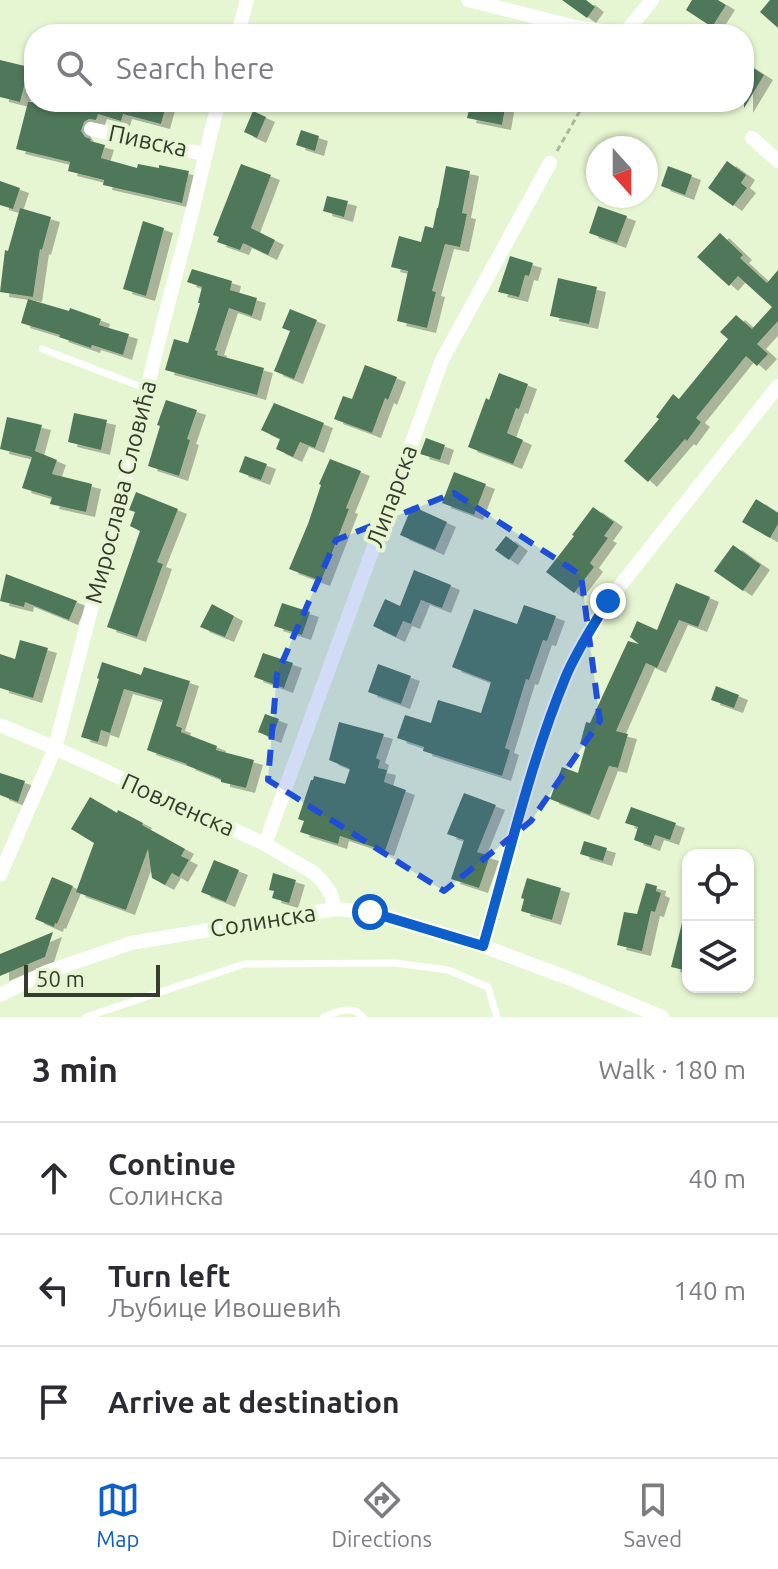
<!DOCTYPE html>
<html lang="en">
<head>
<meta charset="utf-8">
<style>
  :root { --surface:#fff; --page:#f2f2f3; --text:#2b2b33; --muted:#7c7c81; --line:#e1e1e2; --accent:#0d5fc9 }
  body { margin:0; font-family:Ubuntu,sans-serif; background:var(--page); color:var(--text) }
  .controls { position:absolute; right:24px; bottom:24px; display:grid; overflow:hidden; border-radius:16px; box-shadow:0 2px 6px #0004 }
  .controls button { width:72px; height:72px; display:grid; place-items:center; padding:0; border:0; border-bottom:2px solid var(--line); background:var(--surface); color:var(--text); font:40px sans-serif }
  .compass { position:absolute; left:586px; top:136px; width:72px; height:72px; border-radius:50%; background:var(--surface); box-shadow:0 2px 6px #0004; rotate:159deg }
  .scale { position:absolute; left:24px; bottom:20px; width:136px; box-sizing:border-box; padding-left:8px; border:4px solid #353b2d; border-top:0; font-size:22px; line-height:28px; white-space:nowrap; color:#353b2d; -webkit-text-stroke:6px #e7f6d2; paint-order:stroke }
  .stop { position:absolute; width:24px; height:24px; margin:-18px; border:6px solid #0d5fc9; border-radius:50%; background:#fff }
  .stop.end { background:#0d5fc9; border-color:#fff; box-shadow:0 2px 8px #0008 }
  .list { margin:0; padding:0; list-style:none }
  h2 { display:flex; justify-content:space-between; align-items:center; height:104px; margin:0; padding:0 32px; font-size:34px }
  h2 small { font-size:26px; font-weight:400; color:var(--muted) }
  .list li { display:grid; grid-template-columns:52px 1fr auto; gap:24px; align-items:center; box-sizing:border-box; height:112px; padding:0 32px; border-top:2px solid var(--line) }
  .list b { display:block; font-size:30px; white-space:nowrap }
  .list p { margin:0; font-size:26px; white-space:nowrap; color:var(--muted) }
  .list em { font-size:26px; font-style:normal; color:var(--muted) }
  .icon { flex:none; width:44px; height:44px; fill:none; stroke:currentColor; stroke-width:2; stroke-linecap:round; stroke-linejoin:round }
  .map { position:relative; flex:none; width:778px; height:1017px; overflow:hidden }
  .search { position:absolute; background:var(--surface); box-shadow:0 2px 6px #0004; left:24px; right:24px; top:24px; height:88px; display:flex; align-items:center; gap:20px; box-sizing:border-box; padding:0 28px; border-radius:32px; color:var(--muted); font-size:30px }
  .sheet { height:440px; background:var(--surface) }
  nav { display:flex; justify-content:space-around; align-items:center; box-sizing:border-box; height:112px; border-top:2px solid var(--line); background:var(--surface); font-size:22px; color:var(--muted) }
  nav a { display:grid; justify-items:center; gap:4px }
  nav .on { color:var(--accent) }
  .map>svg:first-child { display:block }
</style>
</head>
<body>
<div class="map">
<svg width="778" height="1017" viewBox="0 0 778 1017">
  <defs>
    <filter id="shadow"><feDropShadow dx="9" dy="5" stdDeviation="0" flood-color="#0004"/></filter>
  </defs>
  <rect width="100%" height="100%" fill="#e7f6d2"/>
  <path fill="#4f785a" filter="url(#shadow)" d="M562,0H586L595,7L587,18Z
    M692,0H718L726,5L712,27L686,10Z
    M770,0H778V28L760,12Z
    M0,60L29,67L20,102L0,97Z
    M744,62L764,75L744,108Z
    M28,102H167L161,124L123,114L121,121L98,114L96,120L89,119L84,122L81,131L85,137L91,139L90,141L105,145L101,158L137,168L138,164L159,168V165L189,171L182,203L103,185L104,180L68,171L70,162L16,149Z
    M471,102H506L502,125L467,118Z
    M253,111L266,117L257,138L244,132Z
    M301,130L319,136L315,151L296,145Z
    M727,161L746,175L741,183L747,188L733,206L708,188Z
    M241,164L271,175L251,228L275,240L268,255L243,243L240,250L217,242L219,237L213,235Z
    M446,166L470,171L462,213L467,214L460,247L445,244L432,291L436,292L427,328L397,321L408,271L391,267L399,236L421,242L425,226L433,228L437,208H438Z
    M668,166L692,175L685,195L661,186Z
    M0,181L20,188L13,209L0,205Z
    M327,196L348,201L344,217L323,211Z
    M598,206L627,216L617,243L589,233Z
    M20,208L51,217L42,250L40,249L33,297L0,292L5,250L8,251Z
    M143,221L164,228L146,296L123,289Z
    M720,233L743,255L740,258L767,283L778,270V321L757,344L768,354L757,366L746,356L696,418L701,422L687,441L685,439L648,482L624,461L659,419L656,417L673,394L679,399L728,339L720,332L736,315L752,329L772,307L738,276L729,286L697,257Z
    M510,256L533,263L529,276L525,275L519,297L498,292Z
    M192,269L232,281L230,290L257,298L252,316L229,308L215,350L218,351L217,355L264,368L257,395L165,370L174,339L188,343L200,303H198L202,287L187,282Z
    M558,278L597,287L589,324L550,316Z
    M28,299L69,311L70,308L101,319L99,325L129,334L123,355L92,345L91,348L59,337L60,335L21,323Z
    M290,309L317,320L294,379L274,371L290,331L282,328Z
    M365,365L397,377L388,400L385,398L372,433L334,419L343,396L352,399Z
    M499,373L528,384L519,409L516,408L507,433L523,440L513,464L468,447L486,398L489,400Z
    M166,400L197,410L187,439L190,440L179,476L148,466L160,426L157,425Z
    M274,403L324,423L315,448L300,442L293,457L276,449L280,439L261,430Z
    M74,413L107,420L101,450L68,442Z
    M7,417L42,425L35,451L57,460L52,474L92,484L86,512L50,504L52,497L22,488L32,457L0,449Z
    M426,438L445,445L440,460L420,454Z
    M245,456L267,464L261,480L239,472Z
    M330,459L361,471L346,508L349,509L321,581L289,569L308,524L321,485L319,484Z
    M454,472L486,484L474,515L442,503Z
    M136,492L178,509L157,562L163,564L137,637L107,627L140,531L130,526L135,512L129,510Z
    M756,499L778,513V524L770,538L742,522Z
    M412,506L447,522L435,550L400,535Z
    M593,507L614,522L604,536L608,538L590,563L594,567L574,593L546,572L574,536L572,535Z
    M506,536L519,546L509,560L495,550Z
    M733,545L761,565L743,591L714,571Z
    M414,570L451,585L442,608L421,600L411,624L403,621L396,637L373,626L385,599L400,606Z
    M6,574L77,601L69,620L25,602L24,607L0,601Z
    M676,583L710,597L698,627L679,620L657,668L646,663L616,731L628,734L618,768L609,766L590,815L550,799L562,767L578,773L586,745L580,744L586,722L590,723L628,641L639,644L630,637L637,621L657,630Z
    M282,603L310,612L302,635L274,626Z
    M212,604L234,616L225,637L200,627Z
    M524,605L556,616L547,641L543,640L529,680L526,679L505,748L510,750L502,776L423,751L424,747L397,738L405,715L431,723L438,700L481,713L491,682L452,667L474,609L517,624Z
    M20,640L48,648L33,698L0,688V654L15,659Z
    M263,653L293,663L284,688L254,677Z
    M102,662L141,675L144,667L190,681L176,726L182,728L181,732L217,746L216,750L254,760L246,788L221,782V779L186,765L187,764L147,750L163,700L124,689L110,733L101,730L98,742L81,737L99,679L97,678Z
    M378,664L411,676L401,704L368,692Z
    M716,686L739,695L734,708L711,700Z
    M265,714L279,719L272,738L258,732Z
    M339,722L384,734L376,758L380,760L378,768L387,770L384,782L406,790L385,851L340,836L338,844L300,832L304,821L298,819L311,780H313L314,776L345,784L350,769L329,760Z
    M0,773L25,781L18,802L0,795Z
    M464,793L496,805L477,852L490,856L479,888L451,879L464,840L447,834Z
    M90,797L117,813L118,810L143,823L142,825L185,849L181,856L189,860L179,877L172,873L165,885L152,878L148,849L126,910L76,892L94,843L71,829Z
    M631,807L676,823L670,840L655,835L651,846L634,840L638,827L625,823Z
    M584,841L607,848L603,861L580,854Z
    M214,860L239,870L226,902L201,892Z
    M273,873L296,880L289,903L272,898L274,891L269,890Z
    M52,877L73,886L57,924L55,923L54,927L35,919Z
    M527,878L561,888L552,920L521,911L524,899L521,898Z
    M646,883L657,886L656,891L661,893L655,912L651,911L642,951L617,945L624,912L637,914Z
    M683,919L688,920V971L671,967Z
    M53,932L45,957L0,976V954Z"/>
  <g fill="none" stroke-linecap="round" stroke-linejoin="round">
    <path stroke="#acb89c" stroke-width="3" stroke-dasharray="6 4" stroke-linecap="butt" d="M557,151L585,102"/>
    <path stroke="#fff" stroke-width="7" d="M42,349L147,389
      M86,1017L244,964L395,963L448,970L488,987L497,1017
      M324,1017C337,1012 353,1004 363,1017"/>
    <path stroke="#fff" stroke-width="14" d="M468,0L575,27L623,34
      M238,34L247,0
      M624,34L652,0
      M91,129L204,154
      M752,138L778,161
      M0,725L55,748L265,844L314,873L322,881L331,894L335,909
      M265,844L442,360L550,163
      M0,875L55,748L139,425C153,359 171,293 188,228C199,186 207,144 219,102
      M483,946C509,856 530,763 566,676C577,650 593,626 608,601L778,386
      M0,995L46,972L131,943L335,909L370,912L483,946L573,980L662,1017"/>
  </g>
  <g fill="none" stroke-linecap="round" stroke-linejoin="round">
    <path stroke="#0d5fc9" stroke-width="10" d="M370,912L483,946C509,856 530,763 566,676C577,650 593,626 608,601"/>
  </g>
  <path fill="#1d4ed8" fill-opacity="0.2" stroke="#1d4ed8" stroke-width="6" stroke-dasharray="16 10" stroke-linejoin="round" d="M454,493L581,575L600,721L531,821L444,891L268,780L277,674L336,540Z"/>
  <g text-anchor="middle" stroke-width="8" stroke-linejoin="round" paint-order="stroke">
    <g font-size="24" fill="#353b2d" stroke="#e7f6d2">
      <text transform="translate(148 141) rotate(12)" y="8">Пивска</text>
      <text transform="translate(121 492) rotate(-76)" y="8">Мирослава Словића</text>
      <text transform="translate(392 496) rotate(-70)" y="8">Липарска</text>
      <text transform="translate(178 805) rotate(24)" y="8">Повленска</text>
      <text transform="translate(263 921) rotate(-9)" y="8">Солинска</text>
    </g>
  </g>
</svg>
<div class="controls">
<button><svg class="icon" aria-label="locate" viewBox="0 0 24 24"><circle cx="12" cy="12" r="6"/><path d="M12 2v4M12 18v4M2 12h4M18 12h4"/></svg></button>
<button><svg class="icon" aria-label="layers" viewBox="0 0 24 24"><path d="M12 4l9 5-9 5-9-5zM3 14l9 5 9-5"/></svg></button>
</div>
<svg class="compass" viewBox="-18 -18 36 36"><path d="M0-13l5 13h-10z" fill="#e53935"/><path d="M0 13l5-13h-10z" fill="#7c7c81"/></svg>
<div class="scale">50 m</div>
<div class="stop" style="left:370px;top:912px"></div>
<div class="stop end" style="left:608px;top:601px"></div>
<div class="search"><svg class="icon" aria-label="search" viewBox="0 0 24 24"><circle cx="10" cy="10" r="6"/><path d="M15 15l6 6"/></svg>Search here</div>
</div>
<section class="sheet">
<h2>3 min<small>Walk · 180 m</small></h2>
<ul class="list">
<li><svg class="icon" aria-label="ahead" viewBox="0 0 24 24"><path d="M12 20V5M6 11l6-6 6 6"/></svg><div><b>Continue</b><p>Солинска</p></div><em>40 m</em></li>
<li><svg class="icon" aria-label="left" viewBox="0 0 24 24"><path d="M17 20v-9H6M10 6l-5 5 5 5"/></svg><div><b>Turn left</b><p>Љубице Ивошевић</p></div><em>140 m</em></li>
<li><svg class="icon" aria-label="arrive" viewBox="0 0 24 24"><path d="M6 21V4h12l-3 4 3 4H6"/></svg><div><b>Arrive at destination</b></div></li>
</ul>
</section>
<nav>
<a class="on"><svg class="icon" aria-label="map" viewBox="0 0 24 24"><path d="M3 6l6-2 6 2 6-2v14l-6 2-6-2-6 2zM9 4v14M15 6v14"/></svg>Map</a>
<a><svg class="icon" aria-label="directions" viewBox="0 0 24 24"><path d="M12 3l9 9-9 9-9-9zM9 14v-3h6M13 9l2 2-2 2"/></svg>Directions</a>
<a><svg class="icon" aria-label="saved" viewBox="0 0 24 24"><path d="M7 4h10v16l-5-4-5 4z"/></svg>Saved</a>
</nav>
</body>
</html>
